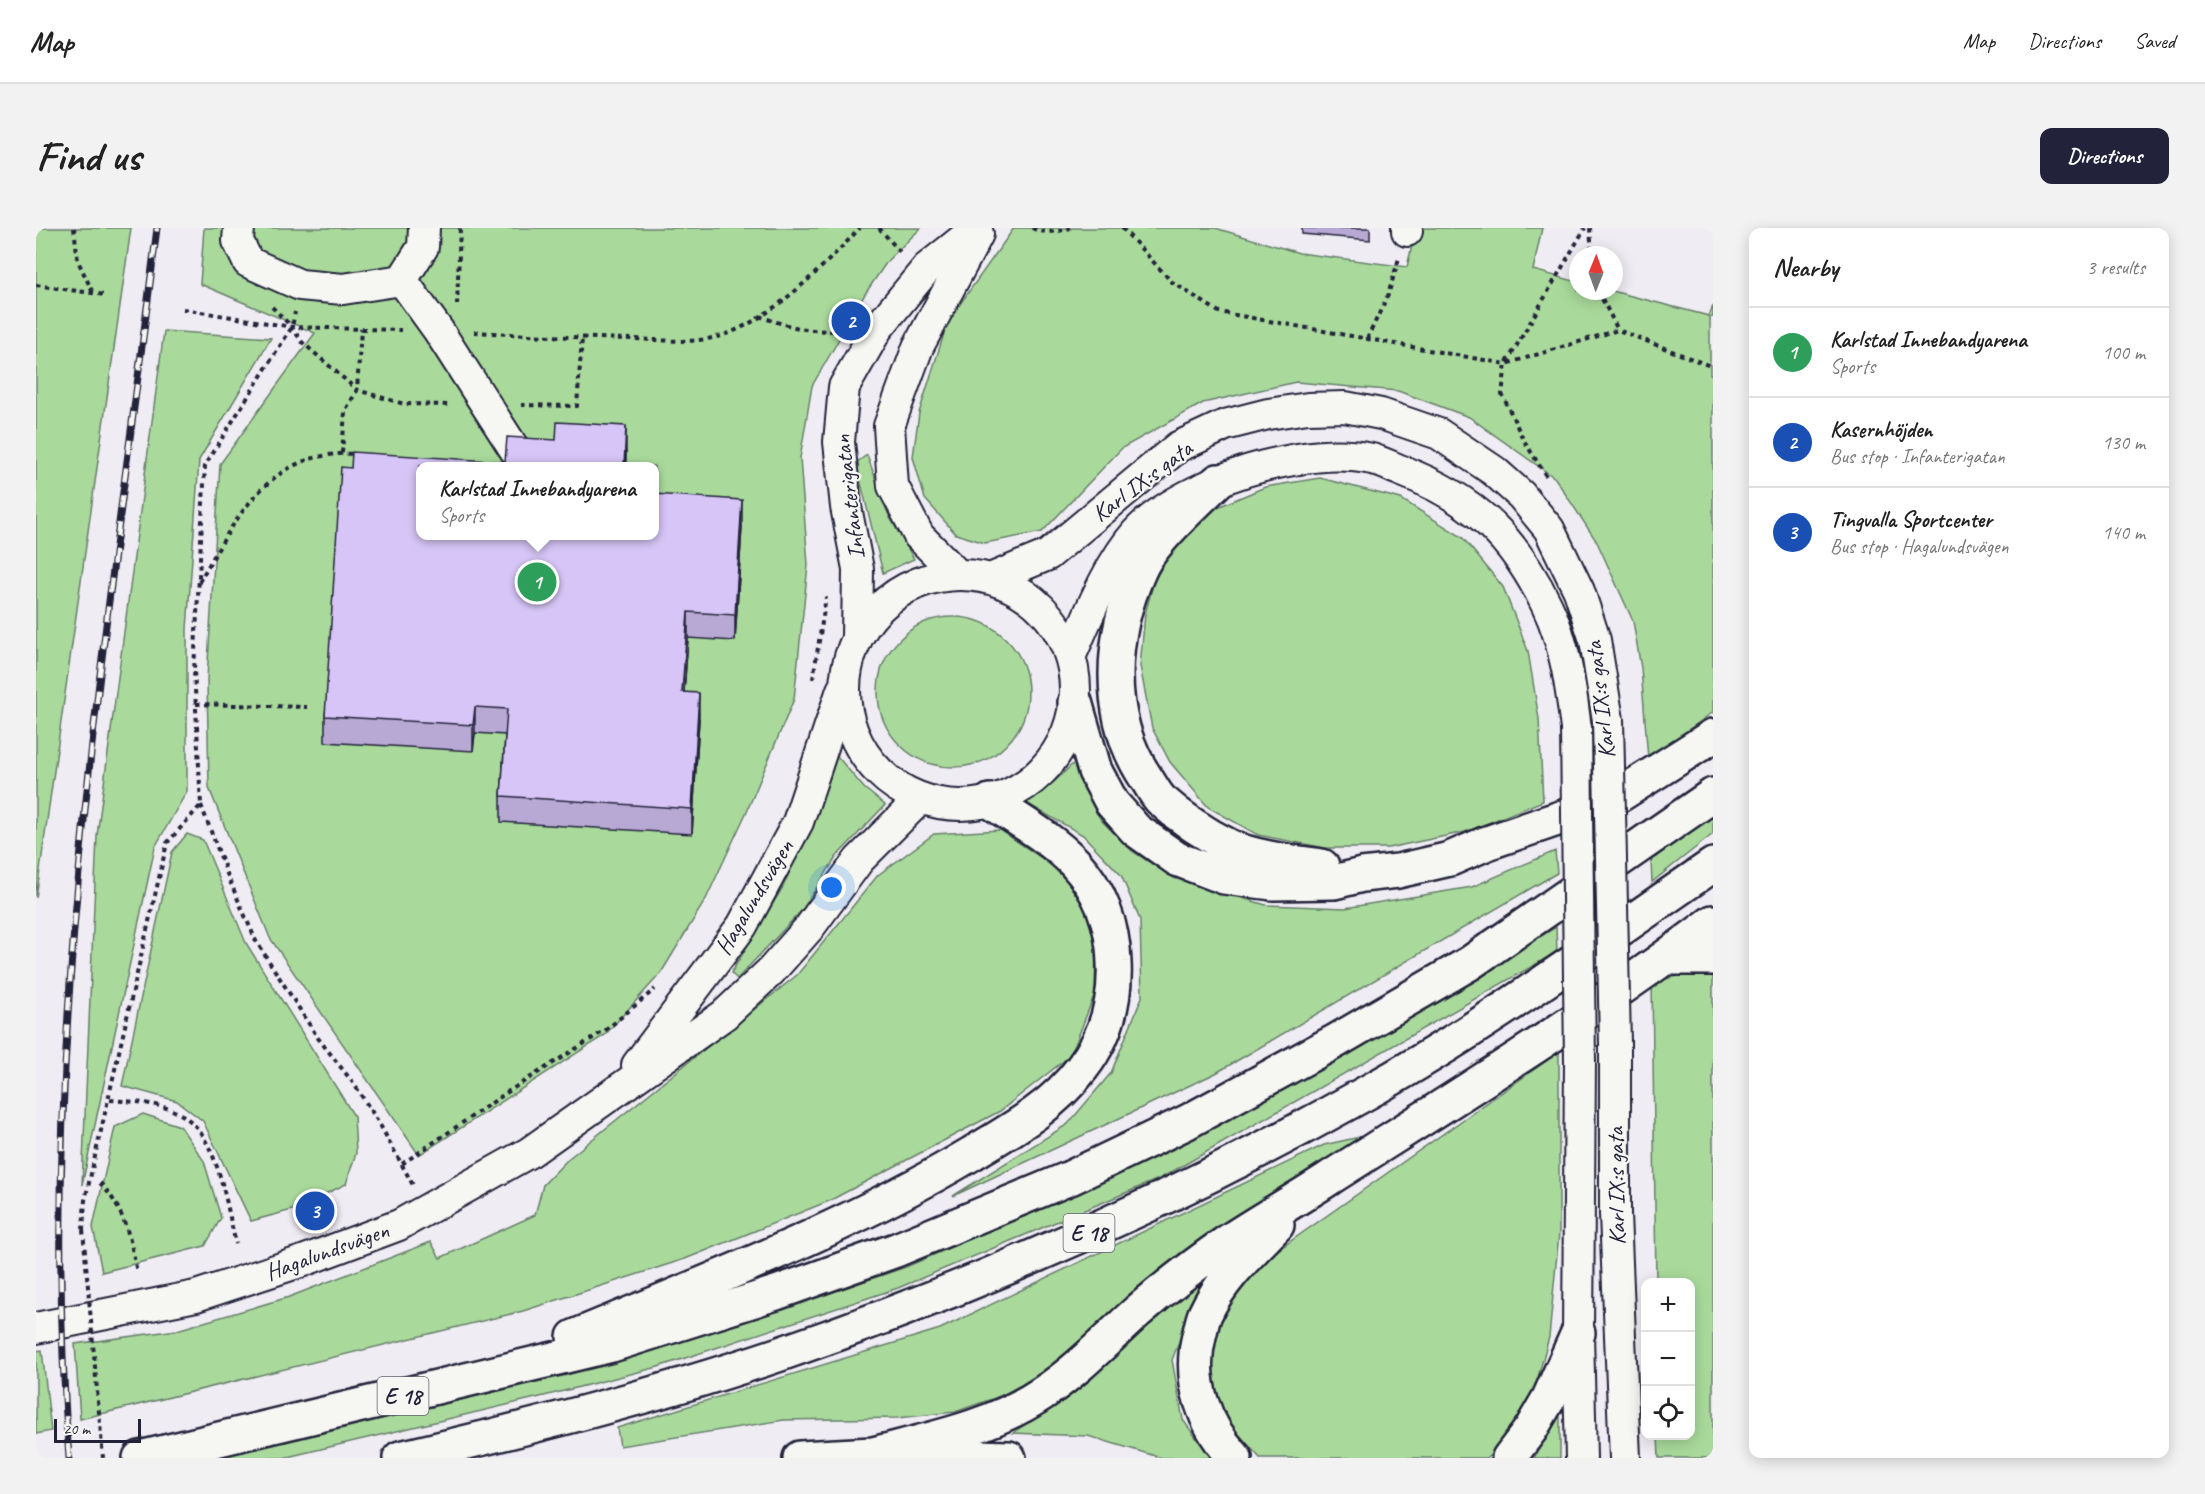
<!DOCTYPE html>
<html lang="en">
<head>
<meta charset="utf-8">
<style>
  :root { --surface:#fff; --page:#f2f2f2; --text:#222; --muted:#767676; --line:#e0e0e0; --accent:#22223b }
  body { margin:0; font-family:Caveat,sans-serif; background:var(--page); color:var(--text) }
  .controls { position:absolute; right:18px; bottom:18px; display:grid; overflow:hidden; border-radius:12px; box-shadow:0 3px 15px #0003 }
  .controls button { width:54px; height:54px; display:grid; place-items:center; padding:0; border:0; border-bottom:2px solid var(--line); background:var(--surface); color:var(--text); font:30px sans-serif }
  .compass { position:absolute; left:1533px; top:18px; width:54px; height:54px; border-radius:50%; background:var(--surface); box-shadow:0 3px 15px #0003; rotate:1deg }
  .scale { position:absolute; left:18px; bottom:15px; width:87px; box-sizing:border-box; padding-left:6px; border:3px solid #22223b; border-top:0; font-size:16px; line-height:21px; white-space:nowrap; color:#22223b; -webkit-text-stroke:4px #f6f6f2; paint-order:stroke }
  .you { position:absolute; left:796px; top:660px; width:21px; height:21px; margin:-15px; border:4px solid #fff; border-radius:50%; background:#1a73e8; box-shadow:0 0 0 9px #1a73e833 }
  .badge { display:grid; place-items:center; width:39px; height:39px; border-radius:50%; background:var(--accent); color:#fff; font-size:20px; font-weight:700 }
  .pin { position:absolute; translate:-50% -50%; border:3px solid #fff; box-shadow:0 2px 6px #0006 }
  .popup { position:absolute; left:380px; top:234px; width:243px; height:78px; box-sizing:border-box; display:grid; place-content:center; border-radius:12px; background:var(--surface); filter:drop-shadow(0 2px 4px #0005); font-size:20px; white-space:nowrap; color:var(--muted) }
  .popup b { font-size:22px; color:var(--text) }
  .popup::after { content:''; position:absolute; left:50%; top:100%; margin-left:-12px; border:12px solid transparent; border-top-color:var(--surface) }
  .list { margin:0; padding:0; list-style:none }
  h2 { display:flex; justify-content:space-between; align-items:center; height:78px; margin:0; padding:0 24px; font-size:26px }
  h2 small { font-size:20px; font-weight:400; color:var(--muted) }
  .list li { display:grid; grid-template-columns:39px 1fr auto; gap:18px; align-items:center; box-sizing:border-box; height:90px; padding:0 24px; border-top:2px solid var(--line) }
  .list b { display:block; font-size:22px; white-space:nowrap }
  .list p { margin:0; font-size:20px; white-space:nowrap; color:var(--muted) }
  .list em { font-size:20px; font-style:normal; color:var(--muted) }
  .icon { flex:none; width:33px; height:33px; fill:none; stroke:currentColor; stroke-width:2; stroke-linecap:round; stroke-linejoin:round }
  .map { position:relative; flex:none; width:1677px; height:1230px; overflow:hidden; border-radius:12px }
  header { display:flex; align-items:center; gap:36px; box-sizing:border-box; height:84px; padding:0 30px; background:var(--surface); border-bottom:2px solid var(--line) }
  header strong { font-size:28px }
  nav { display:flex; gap:33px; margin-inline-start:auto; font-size:21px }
  .intro { display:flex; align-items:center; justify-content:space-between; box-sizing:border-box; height:144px; padding:0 36px }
  h1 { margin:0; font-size:42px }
  .button { padding:15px 27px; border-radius:12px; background:var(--accent); color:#fff; font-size:21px; font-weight:700 }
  main { display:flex; gap:36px; padding:0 36px }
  aside { flex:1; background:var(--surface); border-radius:12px; box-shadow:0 3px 15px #0003 }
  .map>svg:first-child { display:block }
</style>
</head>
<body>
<header>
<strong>Map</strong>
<nav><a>Map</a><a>Directions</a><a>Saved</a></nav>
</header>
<div class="intro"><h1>Find us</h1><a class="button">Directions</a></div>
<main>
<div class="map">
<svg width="1677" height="1230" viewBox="0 0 1677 1230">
  <rect width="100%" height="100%" fill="#f0ecf3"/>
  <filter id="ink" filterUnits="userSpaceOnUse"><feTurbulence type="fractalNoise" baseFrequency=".0167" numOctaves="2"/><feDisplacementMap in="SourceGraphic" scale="12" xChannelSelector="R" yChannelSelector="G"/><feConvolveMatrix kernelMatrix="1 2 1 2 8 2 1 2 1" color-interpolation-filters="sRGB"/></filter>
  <g filter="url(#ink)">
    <path fill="#a9da9b" stroke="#667e6b" stroke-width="1.5" fill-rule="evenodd" d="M0,0H95L0,670Z
      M168,0H885L852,32L829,66L776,158L764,230L772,337L758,471L711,583L670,671L625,745L569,807L383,927L234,710L173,560L171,451L184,236L279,105L164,56ZM384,238H618V308H384Z
      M978,0H1179L1263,25L1371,39L1380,0H1506L1497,42L1542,54V63H1576L1673,88L1677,78V89H1674V146L1677,147V484L1612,531L1605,440L1597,393L1561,314L1519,250L1433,189L1362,163L1260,154L1167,175L1086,220L1006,304L949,315L920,306L889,271L877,229L883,185L912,93Z
      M128,103L235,110L163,232L151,401V563L119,619L46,957L61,608Z
      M831,227L853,288L878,331L847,345L820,235Z
      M1284,250L1365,271L1426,309L1467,359L1492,423L1503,491L1507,573L1429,604L1352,620H1290L1222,607L1172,579L1134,534L1116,500L1104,438L1109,386L1118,353L1137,319L1182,279L1229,259Z
      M842 464a75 75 0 1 1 150 0a75 75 0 1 1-150 0Z
      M801,528L828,560L849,577L801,628L766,682L701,751L695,745L747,659L791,558Z
      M1039,534L1065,592L1096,623L1138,650L1230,677L1309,680L1436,659L1519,623L1521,645L1180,845L917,968L1032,896L1075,845L1106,769L1104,692L1085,647L1047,607L990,575L1019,553Z
      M1677,584V606L1616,654L1615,633Z
      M964,602L1026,644L1060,699L1059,765L1035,827L964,883L793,973L649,1031L487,1083L44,1191L39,1116L141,1102L253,1069L395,1014L404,1030L499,987L507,957L533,930L761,747L842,647L898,606Z
      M151,606L167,612L210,715L318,888L320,925L310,956L256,982L215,993L167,893L141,873L86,858L136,624Z
      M1520,699L1521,724L1125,950L862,1060L622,1139L508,1168L247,1230H177L531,1147L706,1095L870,1039L1138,921L1253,859Z
      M1677,743V1230H1623L1622,1208H1654V1054H1620L1616,754L1647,747Z
      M1523,824V1005L1513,1109L1498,1164L1479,1203L1451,1230H1224L1199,1202L1177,1168L1173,1129L1185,1087L1218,1039Z
      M107,886L144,898L168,933L185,990L169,1018L66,1044L57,999L79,899Z
      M1346,904L1031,1130L967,1167L919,1184L861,1190L748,1192L584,1218L581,1200L904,1101L1288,917Z
      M1168,1049L1136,1132L1147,1192L1175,1230H1126L1052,1208L977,1205L1040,1161Z
      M6,1122L15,1203L0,1206V1123Z
      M1524,1184V1230H1498Z"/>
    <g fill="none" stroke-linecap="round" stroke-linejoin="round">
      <g stroke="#22223b" stroke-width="34">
        <path id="minor" d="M203,0L202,13L212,34L264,57L307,61L366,52L387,19L388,0
          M1371,3V0
          M366,52L402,102L479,222
          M922,347L883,308L857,258L853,198L882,119L942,6
          M809 462a115 115 0 1 1 230 0a115 115 0 1 1-230 0Z
          M954,351L1012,327L1142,219L1189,197L1232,186L1272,180L1309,179L1345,186L1403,206L1458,243L1485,267L1513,301L1543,363L1559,412L1572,492
          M821,410L822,341L810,279L803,214L808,159L841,101L891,40L941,0
          M1034,429C1052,389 1071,338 1100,305C1128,274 1188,248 1228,238C1262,230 1300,223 1336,231C1346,234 1356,239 1366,243C1437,270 1478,309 1511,378C1529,415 1535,460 1540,501
          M1579,816V986L1589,1230
          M1544,834L1542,1105L1545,1230
          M601,837L706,698L762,594L806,462
          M0,1100L160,1068L267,1033L363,997L494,924L688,787L735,743L773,700L823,632L884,571"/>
      </g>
      <g stroke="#22223b" stroke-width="38">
        <path id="highway" d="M1182,253C1161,274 1115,315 1104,341C1074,407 1068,487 1110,550C1115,557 1119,566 1125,572C1145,590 1169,606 1193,618C1218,630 1258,634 1286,638
          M1039,474L1059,543L1076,575L1100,602L1141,631L1188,649L1237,655L1298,654L1326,647L1362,643L1414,631L1451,615L1574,573L1677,508
          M1629,730H1677
          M538,1109C672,1053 810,1001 935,926C975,902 1017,879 1046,840C1070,809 1080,772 1078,734C1077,697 1064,662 1039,635C1015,610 982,592 954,573
          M837,1226C895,1211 957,1199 1007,1165C1042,1142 1071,1111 1102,1083C1131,1058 1162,1034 1194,1012C1226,991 1260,972 1292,951C1422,868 1554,787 1677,694
          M104,1230L576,1117L740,1065L860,1022L1034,950L1151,894L1300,813L1434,735L1677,567
          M364,1230C492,1200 620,1168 744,1126C947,1056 1143,970 1330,865C1451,798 1563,715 1677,637
          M764,1230L837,1226L973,1230
          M1199,1230C1168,1197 1152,1153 1163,1108C1165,1101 1166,1093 1169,1086C1185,1051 1215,1024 1241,997
          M1473,1230L1495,1201L1513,1170L1542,1105"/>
      </g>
      <path stroke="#22223b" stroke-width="4" stroke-dasharray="4.5 4.5" stroke-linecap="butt" d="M38,0L42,33L58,67
        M843,0L866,26
        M996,0C1007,6 1023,4 1034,0
        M1086,0L1136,54L1183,84L1470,136L1549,0
        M1554,0L1556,27
        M0,57L69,67
        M1562,63L1582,102
        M421,77L424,0
        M236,79L256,99L266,114L321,162L368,176L414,177
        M147,81L256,99L365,102
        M723,88C754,99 775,105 808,102
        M438,104C491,107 545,110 598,111C630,112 663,117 693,105C740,87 790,36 824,0
        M1331,111L1352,67L1363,30
        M485,177L541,178L546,110
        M306,225L309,184L321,162L325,101
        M1510,248L1487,211L1466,166L1470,136L1582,102L1677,139
        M163,354C201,289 233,221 320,226
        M777,451L790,369
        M160,476L271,479
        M165,577L193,651L220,713L282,810L318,856L343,895L377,957
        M74,872C98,874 124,874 146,887C183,909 190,978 200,1016
        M366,936L473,863L571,801L619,761
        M64,955C88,979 95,1013 101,1045
        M47,1002L49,972L131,615L165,577L158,442L169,237L256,99L259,84"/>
      <use href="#minor" stroke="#f6f6f2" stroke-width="30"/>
      <use href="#highway" stroke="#f6f6f2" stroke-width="33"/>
      <g stroke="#22223b" stroke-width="7">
        <path id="rail" d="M33,1230C0,818 71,407 121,0"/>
      </g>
      <use href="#rail" stroke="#f6f6f2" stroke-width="4.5" stroke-dasharray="14" stroke-linecap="butt"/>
      <g stroke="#22223b" stroke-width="34" stroke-linecap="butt">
        <path id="minor-bridge" d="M1572,492L1579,816
          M1540,501L1544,834"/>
      </g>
      <path stroke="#22223b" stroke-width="4" stroke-dasharray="4.5 4.5" stroke-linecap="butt" d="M47,1002L67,1230"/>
      <use href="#minor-bridge" stroke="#f6f6f2" stroke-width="30"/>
    </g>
    <path fill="#b8a9d4" stroke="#22223b" stroke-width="1.5" d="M1266,0H1334V12L1266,6Z
      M590,224V238H384L706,298L699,413L652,410L648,464L663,491L656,606L465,594V568L469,507L439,505L437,523L289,514V488L315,240L469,234Z"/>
    <path fill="#968aac" stroke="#22223b" stroke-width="1.5" d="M590,198V224L589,238H588Z
      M706,272V298L699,413V387Z
      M652,384V410L646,490V464Z
      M663,465V491L656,606V581Z
      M439,479V505L437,523V497Z"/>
    <path fill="#d6c5f6" stroke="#22223b" stroke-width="1.5" d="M521,194L590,198L588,238H384V308H618V266L706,272L699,387L652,384L646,464L663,465L656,581L465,568L471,481L439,479L437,497L289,488L305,239L315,240L316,224L469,234L471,209L520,212Z"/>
  </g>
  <g text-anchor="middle" stroke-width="4.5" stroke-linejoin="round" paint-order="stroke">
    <g fill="#f6f6f2" stroke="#626272" stroke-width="1.5">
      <rect x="1027.5" y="986" width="51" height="38" rx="4.5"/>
      <rect x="341.5" y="1149" width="51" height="38" rx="4.5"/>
    </g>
    <g font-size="22" font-weight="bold" fill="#22223b">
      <text x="1053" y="1013">E 18</text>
      <text x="367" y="1176">E 18</text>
    </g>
    <g font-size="24" fill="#22223b" stroke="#f6f6f2">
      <text transform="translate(1106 253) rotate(-37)" y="8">Karl IX:s gata</text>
      <text transform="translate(813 269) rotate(-97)" y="8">Infanterigatan</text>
      <text transform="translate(1564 472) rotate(-97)" y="8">Karl IX:s gata</text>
      <text transform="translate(718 669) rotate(-59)" y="8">Hagalundsvägen</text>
      <text transform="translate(1580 958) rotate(-91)" y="8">Karl IX:s gata</text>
      <text transform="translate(291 1023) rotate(-20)" y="8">Hagalundsvägen</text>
    </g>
  </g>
</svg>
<div class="controls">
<button>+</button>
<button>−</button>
<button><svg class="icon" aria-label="locate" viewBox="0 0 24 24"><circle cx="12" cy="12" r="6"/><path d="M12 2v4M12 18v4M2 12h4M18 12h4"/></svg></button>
</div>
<svg class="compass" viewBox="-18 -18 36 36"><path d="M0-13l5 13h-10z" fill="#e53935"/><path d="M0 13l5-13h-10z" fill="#767676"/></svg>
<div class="scale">20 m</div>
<div class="you"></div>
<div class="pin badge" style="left:501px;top:354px;background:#2e9e5b">1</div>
<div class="popup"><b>Karlstad Innebandyarena</b>Sports</div>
<div class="pin badge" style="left:815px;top:93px;background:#1a4fb4">2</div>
<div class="pin badge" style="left:279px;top:983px;background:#1a4fb4">3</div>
</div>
<aside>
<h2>Nearby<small>3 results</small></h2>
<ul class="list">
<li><span class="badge" style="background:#2e9e5b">1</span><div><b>Karlstad Innebandyarena</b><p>Sports</p></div><em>100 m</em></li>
<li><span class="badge" style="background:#1a4fb4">2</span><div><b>Kasernhöjden</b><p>Bus stop · Infanterigatan</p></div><em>130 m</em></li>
<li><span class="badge" style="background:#1a4fb4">3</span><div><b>Tingvalla Sportcenter</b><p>Bus stop · Hagalundsvägen</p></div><em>140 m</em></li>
</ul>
</aside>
</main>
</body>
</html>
